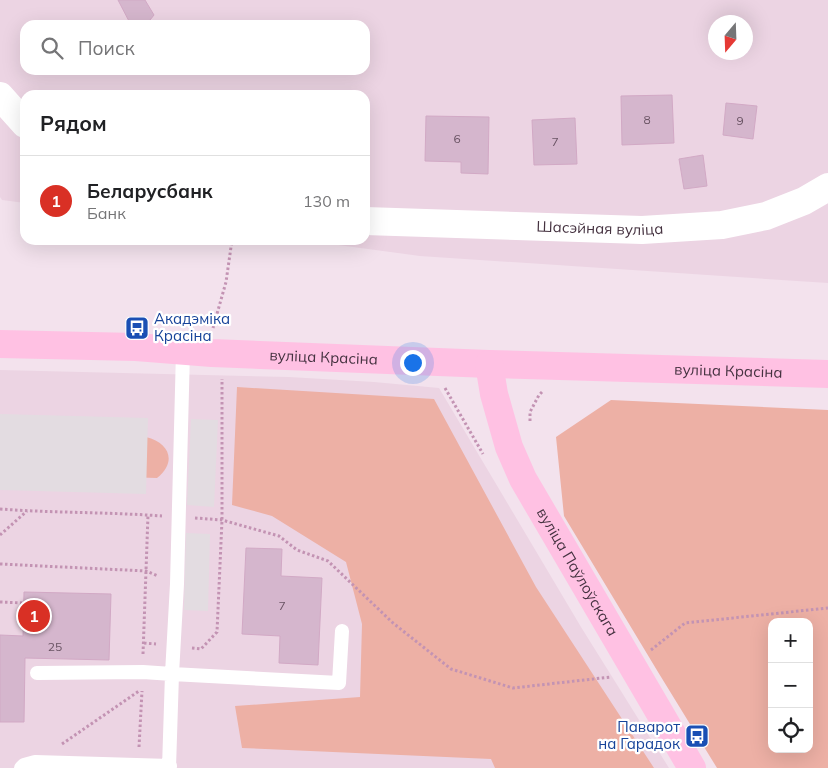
<!DOCTYPE html>
<html lang="ru">
<head>
<meta charset="utf-8">
<style>
  :root { --surface:#fff; --page:#f6f6f6; --text:#202124; --muted:#757577; --line:#e0e0e0; --accent:#d93025 }
  body { margin:0; font-family:Mulish,sans-serif; background:var(--page); color:var(--text) }
  .controls { position:absolute; right:15px; bottom:15px; display:grid; overflow:hidden; border-radius:10px; box-shadow:0 5px 20px #0002 }
  .controls button { width:45px; height:45px; display:grid; place-items:center; padding:0; border:0; border-bottom:1px solid var(--line); background:var(--surface); color:var(--text); font:25px sans-serif }
  .compass { position:absolute; left:708px; top:15px; width:45px; height:45px; border-radius:50%; background:var(--surface); box-shadow:0 5px 20px #0002; rotate:199deg }
  .you { position:absolute; left:412px; top:362px; width:18px; height:18px; margin:-12px; border:4px solid #fff; border-radius:50%; background:#1a73e8; box-shadow:0 0 0 8px #1a73e833 }
  .badge { display:grid; place-items:center; width:32px; height:32px; border-radius:50%; background:var(--accent); color:#fff; font-size:16px; font-weight:700 }
  .pin { position:absolute; translate:-50% -50%; border:2px solid #fff; box-shadow:0 1px 5px #0006 }
  .list { margin:0; padding:0; list-style:none }
  h2 { display:flex; justify-content:space-between; align-items:center; height:65px; margin:0; padding:0 20px; font-size:21px }
  h2 small { font-size:16px; font-weight:400; color:var(--muted) }
  .list li { display:grid; grid-template-columns:32px 1fr auto; gap:15px; align-items:center; box-sizing:border-box; height:90px; padding:0 20px; border-top:1px solid var(--line) }
  .list b { display:block; font-size:19px; white-space:nowrap }
  .list p { margin:0; font-size:16px; white-space:nowrap; color:var(--muted) }
  .list em { font-size:16px; font-style:normal; color:var(--muted) }
  .icon { flex:none; width:28px; height:28px; fill:none; stroke:currentColor; stroke-width:2; stroke-linecap:round; stroke-linejoin:round }
  .map { position:relative; flex:none; width:828px; height:768px; overflow:hidden }
  .search { position:absolute; background:var(--surface); box-shadow:0 5px 20px #0002; left:20px; top:20px; width:350px; height:55px; display:flex; align-items:center; gap:12px; box-sizing:border-box; padding:0 18px; border-radius:15px; color:var(--muted); font-size:19px }
  .panel { position:absolute; background:var(--surface); box-shadow:0 5px 20px #0002; left:20px; top:90px; width:350px; height:155px; border-radius:15px }
  .map>svg:first-child { display:block }
</style>
</head>
<body>
<div class="map">
<svg width="828" height="768" viewBox="0 0 828 768">
  <rect width="100%" height="100%" fill="#f3e2ed"/>
  <path fill="#ecd4e3" fill-rule="evenodd" d="M0,0H828V283L420,256L301,240H365V95H25V203L2,200L0,197ZM716,22H746V52H716ZM25,25H365V70H25Z
    M0,370L289,377L374,382L439,388L581,627L669,768H0Z"/>
  <path fill="#edb0a5" fill-rule="evenodd" d="M237,387L434,399L536,587L654,768H495L491,759L242,748L235,706L360,697L362,624L346,562L272,516L232,505Z
    M611,400L828,410V768H717L658,672L564,516L556,437ZM772,622H809V749H772Z
    M146,437C170,443 177,462 157,478L123,477Z"/>
  <path fill="#e3dce1" d="M0,414L148,418L146,494L0,490Z
    M191,419L218,420L214,507L187,505Z
    M186,533L210,534L208,611L184,610Z"/>
  <path fill="#d5b6cd" stroke="#d2a9c5" d="M118,0H145L154,15L146,25H131Z
    M672,95L674,143L622,145L621,96Z
    M726,103L757,106L753,139L723,135Z
    M426,116L489,117L488,174L461,173V162L425,161Z
    M575,118L577,164L534,165L532,120Z
    M703,155L707,186L684,189L679,159Z
    M246,548L282,549L281,576L322,578L318,665L279,663L280,636L242,634Z
    M24,592L111,594L109,660L25,658L24,722H0V635L23,636Z"/>
  <g fill="none" stroke-linecap="round" stroke-linejoin="round">
    <path stroke="#c393b3" stroke-width="3" stroke-dasharray="2.5 2.5" stroke-linecap="butt" d="M213,328L226,282L232,240
      M445,388L483,454
      M530,421V412L539,395L543,391
      M0,509C54,513 108,512 162,516
      M195,518L222,520L279,536L297,550L328,561L393,623L451,669L513,688L611,677
      M0,535L27,511
      M0,564L146,571L158,576
      M0,602L24,603
      M144,643L156,644
      M192,648L201,649L217,632L222,520V379
      M651,650L685,623L828,608
      M143,654L148,515
      M62,744L139,691
      M139,747L142,691"/>
    <path stroke="#fff" stroke-width="14" d="M37,673L143,672L172,674L339,683L342,631
      M21,768L24,765L35,762L170,766
      M169,768L172,674L177,584L183,351"/>
    <g stroke="#fff" stroke-width="28">
      <path d="M0,96L25,124"/>
      <path id="s1" d="M365,221L642,230L722,225L766,216L804,201L828,187"/>
    </g>
    <g stroke="#ffc1e3" stroke-width="28">
      <path id="s2" d="M0,344L136,347L212,353L489,364L828,374"/>
      <path id="s3" d="M489,364L494,394L509,447L523,479L692,768"/>
    </g>
  </g>
  <defs>
    <g id="bus-square" transform="scale(1.25)"><rect x="-9" y="-9" width="18" height="18" rx="4" fill="#1a4fb4" stroke="#fff"/><path d="M-5-6H5V4H4V6H2V4H-2V6H-4V4H-5ZM-3.5-4V0h7V-4ZM-3.5 1.2v1.5H-2V1.2ZM2 1.2v1.5H3.5V1.2Z" fill="#fff"/></g>
  </defs>
  <g fill-rule="evenodd">
    <use href="#bus-square" x="137" y="328"/>
    <use href="#bus-square" x="697" y="736"/>
  </g>
  <g text-anchor="middle" stroke-width="4.5" stroke-linejoin="round" paint-order="stroke">
    <g font-size="12" fill="#695363">
      <text x="647" y="124">8</text>
      <text x="740" y="125">9</text>
      <text x="457" y="143">6</text>
      <text x="555" y="146">7</text>
      <text x="282" y="610">7</text>
      <text x="55" y="651">25</text>
    </g>
    <g font-size="15" fill="#453240" stroke="#fff">
      <text dy="5" stroke="none"><textPath href="#s1" startOffset="235">Шасэйная вуліца</textPath></text>
      <text dy="5" stroke="none"><textPath href="#s2" startOffset="324">вуліца Красіна</textPath></text>
      <text dy="5" stroke="none"><textPath href="#s2" startOffset="729">вуліца Красіна</textPath></text>
      <text dy="5" stroke="none"><textPath href="#s3" startOffset="228">вуліца Паўлоўскага</textPath></text>
    </g>
    <g font-size="15" fill="#164399" stroke="#fff" text-anchor="start">
      <text x="154" y="324">Акадэміка<tspan x="154" dy="17">Красіна</tspan></text>
      <text x="680" y="732" text-anchor="end">Паварот<tspan x="680" dy="17">на Гарадок</tspan></text>
    </g>
  </g>
</svg>
<div class="controls">
<button>+</button>
<button>−</button>
<button><svg class="icon" aria-label="locate" viewBox="0 0 24 24"><circle cx="12" cy="12" r="6"/><path d="M12 2v4M12 18v4M2 12h4M18 12h4"/></svg></button>
</div>
<svg class="compass" viewBox="-18 -18 36 36"><path d="M0-13l5 13h-10z" fill="#e53935"/><path d="M0 13l5-13h-10z" fill="#757577"/></svg>
<div class="you"></div>
<div class="pin badge" style="left:34px;top:616px">1</div>
<div class="search"><svg class="icon" aria-label="search" viewBox="0 0 24 24"><circle cx="10" cy="10" r="6"/><path d="M15 15l6 6"/></svg>Поиск</div>
<section class="panel">
<h2>Рядом<small></small></h2>
<ul class="list">
<li><span class="badge">1</span><div><b>Беларусбанк</b><p>Банк</p></div><em>130 m</em></li>
</ul>
</section>
</div>
</body>
</html>
